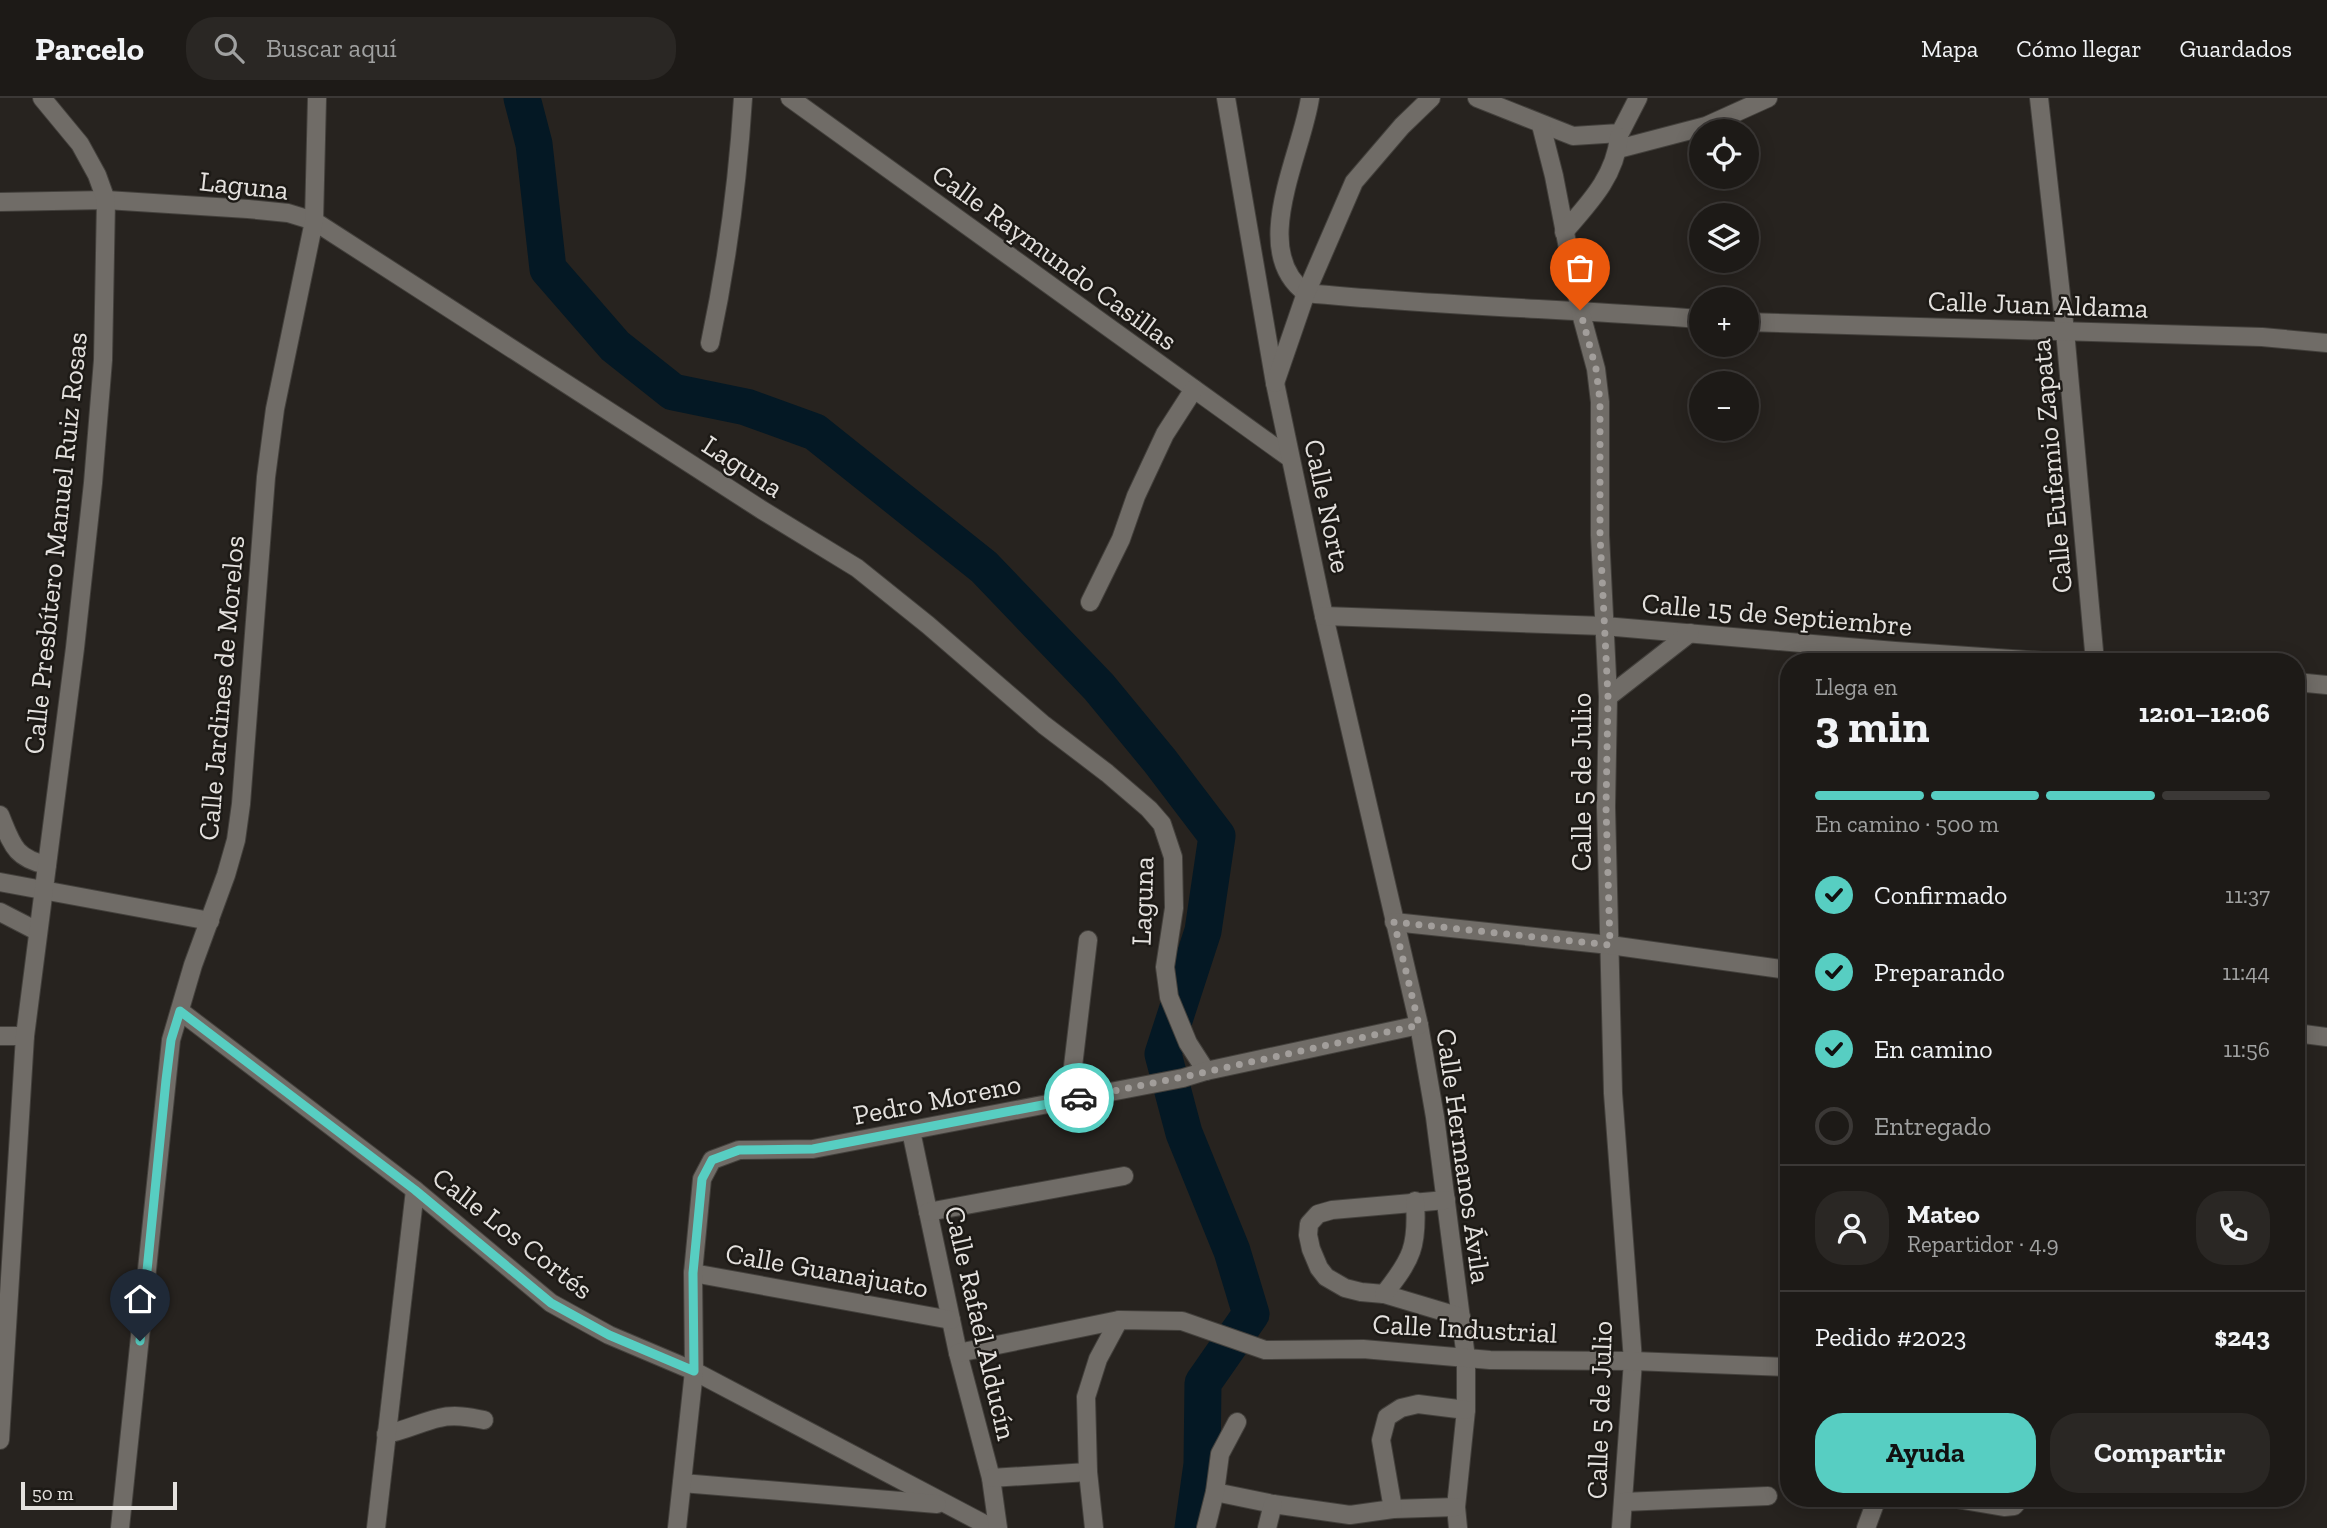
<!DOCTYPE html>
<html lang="es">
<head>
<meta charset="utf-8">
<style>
  :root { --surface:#1d1a17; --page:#2a2724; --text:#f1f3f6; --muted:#a0a1a1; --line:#3b3836; --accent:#57cec2 }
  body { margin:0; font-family:"Zilla Slab",serif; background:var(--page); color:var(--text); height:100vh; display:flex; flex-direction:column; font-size:26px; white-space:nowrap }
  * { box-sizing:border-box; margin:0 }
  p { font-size:23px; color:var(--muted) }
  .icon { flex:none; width:38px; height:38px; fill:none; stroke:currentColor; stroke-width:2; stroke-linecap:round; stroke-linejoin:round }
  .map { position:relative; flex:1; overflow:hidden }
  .drawer { position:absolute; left:1780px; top:555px; width:525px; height:854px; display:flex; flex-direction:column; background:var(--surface); border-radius:28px; box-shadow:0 4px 18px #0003,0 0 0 2px var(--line) }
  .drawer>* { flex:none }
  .fabs { position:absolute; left:1689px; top:21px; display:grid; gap:14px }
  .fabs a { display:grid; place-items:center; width:70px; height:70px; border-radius:50%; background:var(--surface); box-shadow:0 4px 18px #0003,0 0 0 2px var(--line); font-size:35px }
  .scale { position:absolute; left:21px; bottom:18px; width:156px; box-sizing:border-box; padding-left:7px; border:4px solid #e4e1de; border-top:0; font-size:19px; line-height:24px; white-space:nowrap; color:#e4e1de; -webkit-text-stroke:5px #1d1a16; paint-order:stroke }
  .pin { position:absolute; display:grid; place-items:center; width:60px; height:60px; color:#fff; margin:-72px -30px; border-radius:50% 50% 50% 0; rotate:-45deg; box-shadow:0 0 7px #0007 }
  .pin .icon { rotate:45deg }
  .courier { position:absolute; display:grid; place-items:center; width:70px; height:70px; margin:-35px; border:5px solid #57cec2; border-radius:50%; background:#fff; color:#222; box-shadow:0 2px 9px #0007 }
  .summary em { font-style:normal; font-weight:700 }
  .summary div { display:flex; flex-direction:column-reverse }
  .summary { display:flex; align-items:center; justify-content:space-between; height:119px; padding:0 35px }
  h1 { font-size:46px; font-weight:700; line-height:52px }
  .bar { display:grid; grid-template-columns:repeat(4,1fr); gap:10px 7px; align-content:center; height:84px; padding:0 35px }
  .bar i { height:9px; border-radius:5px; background:var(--line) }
  .bar .selected { background:var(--accent) }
  .bar p { grid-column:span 4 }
  .line { display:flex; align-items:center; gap:18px; padding:0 35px; border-top:2px solid var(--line) }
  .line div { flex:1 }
  .round { display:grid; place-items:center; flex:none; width:74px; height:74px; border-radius:28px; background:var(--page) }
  ol { padding:0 35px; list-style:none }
  li { display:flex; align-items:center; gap:21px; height:77px }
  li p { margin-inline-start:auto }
  li .icon { padding:7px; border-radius:50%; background:var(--accent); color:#111; stroke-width:4 }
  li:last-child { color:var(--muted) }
  li i { width:38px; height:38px; border:4px solid var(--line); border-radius:50% }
  .action { display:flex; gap:14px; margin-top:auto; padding:14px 35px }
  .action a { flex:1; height:80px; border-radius:28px; background:var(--accent); color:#111; font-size:28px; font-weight:700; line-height:80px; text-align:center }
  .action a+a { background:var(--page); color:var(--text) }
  header { display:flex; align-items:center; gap:42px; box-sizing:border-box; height:98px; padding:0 35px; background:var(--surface); border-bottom:2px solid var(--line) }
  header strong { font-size:33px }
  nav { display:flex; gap:38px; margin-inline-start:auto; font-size:24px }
  .search { width:490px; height:63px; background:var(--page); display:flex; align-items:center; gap:18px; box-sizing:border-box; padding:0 24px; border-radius:28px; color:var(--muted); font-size:26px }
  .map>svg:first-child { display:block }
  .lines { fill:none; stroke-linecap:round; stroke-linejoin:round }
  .river { stroke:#041824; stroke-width:37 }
  .minor-casing { stroke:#43403c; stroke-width:20 }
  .minor { stroke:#706c67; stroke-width:18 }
  .done { stroke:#a29e9b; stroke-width:7; stroke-dasharray:0 12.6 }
  .route { stroke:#57cec2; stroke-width:9 }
  .labels { text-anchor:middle; stroke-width:5; stroke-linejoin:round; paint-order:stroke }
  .street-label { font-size:28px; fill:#e4e1de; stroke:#1d1a16 }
</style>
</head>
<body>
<header>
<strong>Parcelo</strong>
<div class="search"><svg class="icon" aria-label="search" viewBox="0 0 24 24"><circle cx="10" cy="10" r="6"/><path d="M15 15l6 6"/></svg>Buscar aquí</div>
<nav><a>Mapa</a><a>Cómo llegar</a><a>Guardados</a></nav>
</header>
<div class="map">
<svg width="2327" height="1430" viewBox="0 0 2327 1430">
  <rect width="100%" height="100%" fill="#27231f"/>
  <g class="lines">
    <path class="river" d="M 522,0 L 534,46 L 548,171 L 615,248 L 673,294 L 746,309 L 815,334 L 984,469 L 1099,589 L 1160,663 L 1217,738 L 1203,833 L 1163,956 L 1184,1035 L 1232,1153 L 1251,1216 L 1203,1285 L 1202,1366 L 1193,1430"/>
    <g class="minor-casing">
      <g id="minor">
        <path d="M 790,0 L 1290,360"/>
        <path d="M 1226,0 L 1275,285 L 1324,518 L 1419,927 L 1435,1019 L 1466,1260 L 1466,1312 L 1456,1409 L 1458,1430"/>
        <path d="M 1310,0 C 1302,56 1248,153 1306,195 C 1438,208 1569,211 1701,221"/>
        <path d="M 1477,0 L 1573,38 L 1620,35 L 1638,0"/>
        <path d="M 2039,0 L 2065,233 L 2095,564"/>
        <path d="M 1541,27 L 1554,78 L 1580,212 L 1596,271 L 1600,304 L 1600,437 L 1608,599 L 1606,709 L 1613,995 L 1633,1263 L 1621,1430"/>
        <path d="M 1618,51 L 1706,28 L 1768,0"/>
        <path d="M 0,104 L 106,102 L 248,111 L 288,115 L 314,123 L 762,412 L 857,470 L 928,527 L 1044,627 L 1107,675 L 1149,711 L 1162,726 L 1173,759 L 1174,810 L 1165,869 L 1169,899 L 1188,945 L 1206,973"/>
        <path d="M 1564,134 C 1589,105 1615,79 1619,39"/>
        <path d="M 1746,224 L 2262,239 L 2327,245"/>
        <path d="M 710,245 C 727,165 738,82 743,0"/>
        <path d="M 1275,285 L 1306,195 L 1354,84 L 1402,28 L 1431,0"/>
        <path d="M 1090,504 L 1121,441 L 1136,398 L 1165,336 L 1194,291"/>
        <path d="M 1324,518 L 1604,528 L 1895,553 L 2057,564"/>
        <path d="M 2296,584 L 2327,587"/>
        <path d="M 1608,599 L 1690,535"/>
        <path d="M 0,717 C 12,746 14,760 47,767"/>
        <path d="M 0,784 L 210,823"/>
        <path d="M 0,814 L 37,833"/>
        <path d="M 1394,824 L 1610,847 L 1788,872"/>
        <path d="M 180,913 L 415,1092 L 551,1205 L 609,1237 L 694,1273 L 992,1430"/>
        <path d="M 2296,935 L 2327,939"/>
        <path d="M 0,938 L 25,938"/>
        <path d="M 1069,1002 L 1088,842"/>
        <path d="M 911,1033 L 958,1255 L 991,1380 L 998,1430"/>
        <path d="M 1446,1102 L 1332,1112 L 1318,1116 L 1309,1126 L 1308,1137 L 1311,1151 L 1319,1170 L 1326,1179 L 1345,1190 L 1361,1194 L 1384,1196 L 1461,1219"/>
        <path d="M 928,1114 L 1124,1078"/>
        <path d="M 693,1175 L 951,1222"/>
        <path d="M 1384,1196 C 1412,1161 1418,1148 1415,1103"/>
        <path d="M 958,1255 L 1119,1222 L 1182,1223 L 1265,1252 L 1363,1251 L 1490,1262 L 1633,1263 L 1788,1269"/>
        <path d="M 386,1336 C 404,1333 421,1324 439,1320 C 454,1316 470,1319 484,1322"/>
        <path d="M 0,1342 L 25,938 L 75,550 L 93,385 L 103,262 L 106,102 L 97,77 L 80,46 L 42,0"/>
        <path d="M 991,1380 L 1088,1374"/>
        <path d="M 682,1385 L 937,1406"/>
        <path d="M 1215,1394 L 1273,1406 L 1350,1417 L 1393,1411 L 1456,1409"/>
        <path d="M 1951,1400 L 2004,1409 L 2014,1408 L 2021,1400"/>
        <path d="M 1623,1404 L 1768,1398"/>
        <path d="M 1393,1411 L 1381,1342 L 1387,1319 L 1401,1310 L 1418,1306 L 1466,1312"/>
        <path d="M 120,1430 L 171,942 L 193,867 L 226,777 L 236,742 L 241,706 L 266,379 L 275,311 L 314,123 L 317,0"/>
        <path d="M 376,1430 L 415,1092"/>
        <path d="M 677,1430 L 694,1273 L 693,1175 L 702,1081 L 712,1062 L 739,1052 L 813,1051 L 1183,980 L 1206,973 L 1419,927"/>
        <path d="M 1094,1430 L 1088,1374 L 1086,1299 L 1098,1261 L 1119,1222"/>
        <path d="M 1206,1430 L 1215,1394 L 1220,1356 L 1237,1324"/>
        <path d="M 1267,1430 L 1273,1406"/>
        <path d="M 1866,1430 L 1877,1400"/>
      </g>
    </g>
    <use href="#minor" class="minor"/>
  </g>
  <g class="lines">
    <path class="done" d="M 1079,1000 L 1183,979 L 1419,927 L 1394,824 L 1610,847 L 1606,709 L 1608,599 L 1600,437 L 1600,303 L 1596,271 L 1580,212"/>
    <path class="route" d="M 140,1243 L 166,982 L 171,942 L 180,913 L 415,1092 L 551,1205 L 609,1237 L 694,1273 L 693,1175 L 702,1081 L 712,1062 L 739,1052 L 813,1051 L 1079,1000"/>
  </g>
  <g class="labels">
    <g class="street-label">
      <text transform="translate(244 87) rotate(6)" y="10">Laguna</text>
      <text transform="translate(1055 159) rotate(36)" y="10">Calle Raymundo Casillas</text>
      <text transform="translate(2038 206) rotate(2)" y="10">Calle Juan Aldama</text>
      <text transform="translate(743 368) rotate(33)" y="10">Laguna</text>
      <text transform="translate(2051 368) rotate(-95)" y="10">Calle Eufemio Zapata</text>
      <text transform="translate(1328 408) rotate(78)" y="10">Calle Norte</text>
      <text transform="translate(55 445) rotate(-84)" y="10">Calle Presbítero Manuel Ruiz Rosas</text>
      <text transform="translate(1777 516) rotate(5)" y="10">Calle 15 de Septiembre</text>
      <text transform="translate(221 590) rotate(-85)" y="10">Calle Jardines de Morelos</text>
      <text transform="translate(1581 684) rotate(-90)" y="10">Calle 5 de Julio</text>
      <text transform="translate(1142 803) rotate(-88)" y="10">Laguna</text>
      <text transform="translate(937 1001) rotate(-11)" y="10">Pedro Moreno</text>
      <text transform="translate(1464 1058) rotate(82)" y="10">Calle Hermanos Ávila</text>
      <text transform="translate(513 1135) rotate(38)" y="10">Calle Los Cortés</text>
      <text transform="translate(827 1172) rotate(10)" y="10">Calle Guanajuato</text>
      <text transform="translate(981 1225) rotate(77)" y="10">Calle Rafaél Alducín</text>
      <text transform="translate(1465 1230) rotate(3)" y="10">Calle Industrial</text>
      <text transform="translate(1599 1312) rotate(-88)" y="10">Calle 5 de Julio</text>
    </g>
  </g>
</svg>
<div class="fabs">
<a><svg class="icon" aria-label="locate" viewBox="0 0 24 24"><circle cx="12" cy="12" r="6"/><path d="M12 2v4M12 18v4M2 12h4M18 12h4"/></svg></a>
<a><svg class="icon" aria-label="layers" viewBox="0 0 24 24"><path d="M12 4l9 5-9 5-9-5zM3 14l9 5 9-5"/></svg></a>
<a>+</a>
<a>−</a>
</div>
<div class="scale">50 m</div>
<div class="pin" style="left:1580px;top:212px;background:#ea580c"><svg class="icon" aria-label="bag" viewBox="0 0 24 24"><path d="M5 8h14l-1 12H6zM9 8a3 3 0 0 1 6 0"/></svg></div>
<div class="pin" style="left:140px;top:1243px;background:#1f2937"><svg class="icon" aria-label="home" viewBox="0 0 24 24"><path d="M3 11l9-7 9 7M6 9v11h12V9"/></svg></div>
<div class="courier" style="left:1079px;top:1000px"><svg class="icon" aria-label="car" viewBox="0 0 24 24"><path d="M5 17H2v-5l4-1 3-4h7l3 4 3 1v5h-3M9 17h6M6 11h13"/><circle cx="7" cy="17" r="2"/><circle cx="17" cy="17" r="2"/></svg></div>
<section class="drawer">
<div class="summary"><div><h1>3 min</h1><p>Llega en</p></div><em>12:01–12:06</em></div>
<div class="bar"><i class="selected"></i><i class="selected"></i><i class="selected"></i><i></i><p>En camino · 500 m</p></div>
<ol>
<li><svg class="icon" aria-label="check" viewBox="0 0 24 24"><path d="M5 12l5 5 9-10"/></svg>Confirmado<p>11:37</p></li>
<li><svg class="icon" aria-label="check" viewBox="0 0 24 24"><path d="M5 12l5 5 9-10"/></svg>Preparando<p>11:44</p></li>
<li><svg class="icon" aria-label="check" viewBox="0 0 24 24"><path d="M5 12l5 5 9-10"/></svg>En camino<p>11:56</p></li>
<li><i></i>Entregado</li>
</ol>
<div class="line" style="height:126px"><a class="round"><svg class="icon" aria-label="person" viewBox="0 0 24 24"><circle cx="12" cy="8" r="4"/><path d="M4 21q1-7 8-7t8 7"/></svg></a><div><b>Mateo</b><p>Repartidor · 4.9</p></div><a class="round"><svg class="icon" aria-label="phone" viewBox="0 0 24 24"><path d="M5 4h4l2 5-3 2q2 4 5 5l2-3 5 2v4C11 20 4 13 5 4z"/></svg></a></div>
<div class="line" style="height:91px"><div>Pedido #2023</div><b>$243</b></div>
<div class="action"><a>Ayuda</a><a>Compartir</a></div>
</section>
</div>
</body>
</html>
